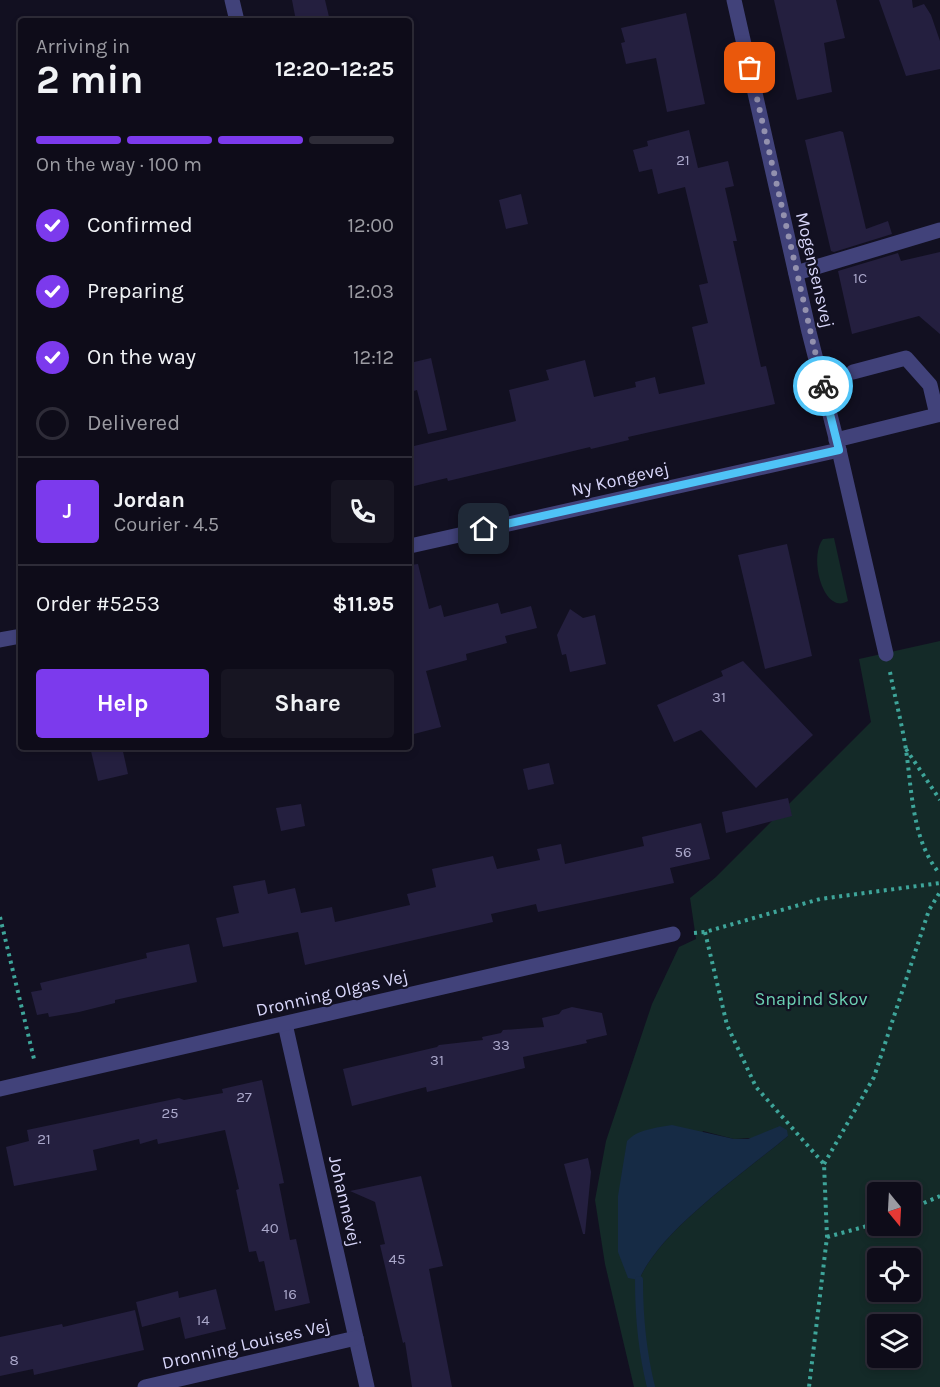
<!DOCTYPE html>
<html lang="en">
<head>
<meta charset="utf-8">
<style>
  :root { --surface:#0e0c19; --page:#171522; --text:#f1f3f6; --muted:#9b9ba2; --line:#2e2c38; --accent:#7c3aed }
  body { margin:0; font-family:Karla,sans-serif; background:var(--page); color:var(--text); height:100vh; display:flex; flex-direction:column; font-size:22px; white-space:nowrap }
  * { box-sizing:border-box; margin:0 }
  p { font-size:20px; color:var(--muted) }
  .icon { flex:none; width:33px; height:33px; fill:none; stroke:currentColor; stroke-width:2; stroke-linecap:round; stroke-linejoin:round }
  .map { position:relative; flex:1; overflow:hidden }
  .drawer { position:absolute; left:18px; top:18px; width:394px; height:732px; display:flex; flex-direction:column; background:var(--surface); border-radius:6px; box-shadow:0 3px 9px #0003,0 0 0 2px var(--line) }
  .drawer>* { flex:none }
  .needle { width:39px; rotate:162deg }
  .controls { position:absolute; left:867px; top:1182px; display:grid; gap:12px }
  .controls a { display:grid; place-items:center; width:54px; height:54px; border-radius:6px; background:var(--surface); box-shadow:0 3px 9px #0003,0 0 0 2px var(--line); font-size:30px }
  .pin { position:absolute; display:grid; place-items:center; width:51px; height:51px; color:#fff; margin:-26px; border-radius:12px; box-shadow:0 3px 9px #0006 }
  .courier { position:absolute; display:grid; place-items:center; width:60px; height:60px; margin:-30px; border:4px solid #4fc3f7; border-radius:50%; background:#fff; color:#222; box-shadow:0 2px 8px #0007 }
  .head em { font-style:normal; font-weight:700 }
  .head div { display:flex; flex-direction:column-reverse }
  .head { display:flex; align-items:center; justify-content:space-between; height:102px; padding:0 18px }
  h1 { font-size:39px; font-weight:700; line-height:45px }
  .bar { display:grid; grid-template-columns:repeat(4,1fr); gap:9px 6px; align-content:center; height:72px; padding:0 18px }
  .bar i { height:8px; border-radius:4px; background:var(--line) }
  .bar .current { background:var(--accent) }
  .bar p { grid-column:span 4 }
  .line { display:flex; align-items:center; gap:15px; padding:0 18px; border-top:2px solid var(--line) }
  .line div { flex:1 }
  .round { display:grid; place-items:center; flex:none; width:63px; height:63px; border-radius:6px; background:var(--page) }
  ol { padding:0 18px; list-style:none }
  li { display:flex; align-items:center; gap:18px; height:66px }
  li p { margin-inline-start:auto }
  li .icon { padding:6px; border-radius:50%; background:var(--accent); color:#fff; stroke-width:4 }
  li:last-child { color:var(--muted) }
  li i { width:33px; height:33px; border:3px solid var(--line); border-radius:50% }
  .primary-button { display:flex; gap:12px; margin-top:auto; padding:12px 18px }
  .primary-button a { flex:1; height:69px; border-radius:6px; background:var(--accent); color:#fff; font-size:24px; font-weight:700; line-height:69px; text-align:center }
  .primary-button a+a { background:var(--page); color:var(--text) }
  .map>svg:first-child { display:block }
  .green { fill:#142a28; fill-rule:evenodd }
  .water { fill:#162b45 }
  .lines { fill:none; stroke-linecap:round; stroke-linejoin:round }
  .stream { stroke:#162b45; stroke-width:8 }
  .building { fill:#241f3f }
  .path { stroke:#3ea59a; stroke-width:4; stroke-dasharray:3 4.5; stroke-linecap:butt }
  .minor { stroke:#41427a; stroke-width:15 }
  .done { stroke:#9391ae; stroke-width:6; stroke-dasharray:0 10.8 }
  .route { stroke:#4fc3f7; stroke-width:8 }
  .labels { text-anchor:middle; stroke-width:4.5; stroke-linejoin:round; paint-order:stroke }
  .number-label { font-size:15px; fill:#aba8cb }
  .street-label { font-size:18px; fill:#d8d6fa; stroke:#121021 }
  .park-label { font-size:18px; fill:#6bd0b2; stroke:#121021 }
</style>
</head>
<body>
<div class="map">
<svg width="940" height="1387" viewBox="0 0 940 1387">
  <rect width="100%" height="100%" fill="#121021"/>
  <g class="green">
    <path d="M 834,538 L 848,601 C 824,616 808,558 823,539 Z"/>
    <path d="M 940,641 L 940,1387 L 634,1387 L 605,1264 L 595,1200 L 606,1141 L 652,1004 L 679,947 L 696,939 L 690,898 L 716,877 L 871,722 L 859,659 ZM 703,1131 L 734,1139 L 788,1136 C 745,1172 660,1230 639,1280 ZM 878,1192 L 910,1192 L 910,1226 L 878,1226 ZM 878,1258 L 910,1258 L 910,1292 L 878,1292 ZM 878,1324 L 910,1324 L 910,1358 L 878,1358 Z"/>
  </g>
  <path class="water" d="M 672,1125 L 734,1139 L 748,1139 L 780,1126 L 787,1130 L 788,1136 C 745,1172 660,1230 639,1280 L 628,1278 L 618,1252 L 618,1196 L 627,1141 C 638,1129 656,1128 672,1125 Z"/>
  <g class="lines">
    <path class="stream" d="M 639,1280 C 639,1317 642,1351 651,1387"/>
  </g>
  <g class="building">
    <path d="M 292,0 L 325,0 L 330,21 L 296,21 Z"/>
    <path d="M 774,0 L 836,0 L 845,38 L 824,43 L 832,92 L 797,100 Z"/>
    <path d="M 879,0 L 912,0 L 913,8 L 924,4 L 931,15 L 940,41 L 940,69 L 906,76 Z"/>
    <path d="M 686,13 L 705,104 L 667,112 L 656,58 L 626,64 L 621,43 L 625,42 L 621,28 Z"/>
    <path d="M 689,130 L 698,168 L 728,161 L 734,186 L 725,188 L 737,241 L 733,241 L 761,367 L 766,366 L 775,404 L 628,437 L 629,440 L 591,449 L 590,447 L 448,481 L 447,478 L 410,487 L 410,447 L 516,421 L 509,390 L 549,380 L 546,370 L 585,360 L 594,397 L 636,387 L 635,382 L 655,377 L 659,394 L 705,384 L 692,327 L 708,323 L 699,285 L 708,283 L 685,187 L 658,194 L 652,169 L 639,172 L 633,150 L 648,146 L 647,141 Z"/>
    <path d="M 840,131 L 843,132 L 866,229 L 888,221 L 892,234 L 834,252 L 831,251 L 805,140 Z"/>
    <path d="M 521,194 L 528,224 L 506,229 L 499,200 Z"/>
    <path d="M 940,252 L 940,334 L 919,316 L 852,334 L 838,271 L 898,253 L 901,261 Z"/>
    <path d="M 431,358 L 447,430 L 428,434 L 417,390 L 410,392 L 410,363 Z"/>
    <path d="M 787,544 L 812,656 L 765,669 L 738,555 Z"/>
    <path d="M 418,564 L 429,609 L 441,605 L 444,617 L 498,603 L 501,614 L 531,606 L 537,628 L 505,636 L 507,643 L 466,654 L 467,660 L 426,671 L 441,727 L 410,735 L 410,565 Z"/>
    <path d="M 570,609 L 583,618 L 595,615 L 606,664 L 570,672 L 566,654 L 562,655 L 557,635 Z"/>
    <path d="M 743,661 L 813,735 L 756,788 L 701,730 L 674,742 L 657,705 L 723,676 L 721,671 Z"/>
    <path d="M 90,747 L 122,747 L 128,774 L 98,781 Z"/>
    <path d="M 549,763 L 554,784 L 528,790 L 523,769 Z"/>
    <path d="M 788,798 L 792,816 L 726,833 L 722,812 Z"/>
    <path d="M 301,804 L 305,826 L 281,831 L 276,808 Z"/>
    <path d="M 701,823 L 710,859 L 670,868 L 674,883 L 538,912 L 536,904 L 491,914 L 493,922 L 305,965 L 298,932 L 223,947 L 216,918 L 239,913 L 233,886 L 265,880 L 268,894 L 295,888 L 301,913 L 332,907 L 335,922 L 410,905 L 407,894 L 436,887 L 432,869 L 493,856 L 497,869 L 540,860 L 537,849 L 561,844 L 565,864 L 644,846 L 642,837 Z"/>
    <path d="M 189,944 L 197,982 L 115,1000 L 115,1003 L 79,1012 L 49,1017 L 48,1013 L 37,1015 L 31,992 L 42,990 L 40,983 L 147,958 L 146,953 Z"/>
    <path d="M 572,1007 L 602,1013 L 607,1035 L 586,1040 L 587,1043 L 523,1057 L 525,1068 L 427,1092 L 426,1087 L 352,1106 L 343,1069 L 437,1047 L 439,1045 L 483,1040 L 482,1037 L 501,1033 L 503,1030 L 544,1027 L 542,1018 L 559,1014 L 562,1010 Z"/>
    <path d="M 262,1080 L 284,1183 L 279,1184 L 290,1240 L 296,1239 L 310,1303 L 275,1311 L 264,1261 L 259,1262 L 256,1251 L 249,1252 L 236,1190 L 239,1189 L 225,1130 L 158,1144 L 157,1139 L 140,1144 L 139,1139 L 93,1150 L 97,1170 L 14,1186 L 6,1147 L 29,1141 L 27,1130 L 179,1098 L 184,1100 L 223,1093 L 222,1089 Z"/>
    <path d="M 588,1158 L 591,1172 L 585,1234 L 583,1234 L 564,1164 Z"/>
    <path d="M 421,1176 L 443,1266 L 429,1269 L 452,1387 L 412,1387 L 405,1342 L 403,1343 L 380,1245 L 385,1244 L 375,1202 L 350,1191 Z"/>
    <path d="M 216,1289 L 226,1329 L 185,1339 L 180,1317 L 142,1327 L 136,1302 L 178,1291 L 179,1298 Z"/>
    <path d="M 135,1310 L 144,1350 L 34,1375 L 33,1369 L 0,1376 L 0,1337 L 62,1324 L 63,1327 Z"/>
  </g>
  <g class="lines">
    <g class="path">
      <path d="M 890,672 C 895,698 902,724 906,750 C 912,791 912,841 940,874"/>
      <path d="M 906,749 L 940,800"/>
      <path d="M 0,917 L 34,1059"/>
      <path d="M 705,932 L 727,1025 L 756,1087 L 824,1164 L 827,1237 L 809,1387"/>
      <path d="M 694,933 L 705,932 L 820,899 L 940,883"/>
      <path d="M 824,1164 L 874,1077 L 929,910 L 940,892"/>
      <path d="M 910,1209 L 940,1196"/>
      <path d="M 827,1237 L 878,1223"/>
    </g>
    <g class="minor">
      <path d="M 232,0 L 237,21"/>
      <path d="M 734,0 L 809,332 L 839,450 L 886,654"/>
      <path d="M 796,273 L 940,230"/>
      <path d="M 836,440 L 937,415 L 930,385 L 906,358 L 853,372"/>
      <path d="M 410,546 L 839,450"/>
      <path d="M 0,640 L 21,636"/>
      <path d="M 285,1024 L 367,1387"/>
      <path d="M 0,1089 L 673,934"/>
      <path d="M 145,1387 L 356,1338"/>
    </g>
  </g>
  <g class="lines">
    <path class="done" d="M 750,68 L 823,386"/>
    <path class="route" d="M 484,529 L 839,450 L 823,386"/>
  </g>
  <g class="labels">
    <g class="number-label">
      <text x="683" y="165">21</text>
      <text x="860" y="283">1C</text>
      <text x="719" y="702">31</text>
      <text x="683" y="857">56</text>
      <text x="501" y="1050">33</text>
      <text x="437" y="1065">31</text>
      <text x="244" y="1102">27</text>
      <text x="170" y="1118">25</text>
      <text x="44" y="1144">21</text>
      <text x="270" y="1233">40</text>
      <text x="397" y="1264">45</text>
      <text x="290" y="1299">16</text>
      <text x="203" y="1325">14</text>
      <text x="14" y="1365">8</text>
    </g>
    <g class="street-label">
      <text transform="translate(815 270) rotate(77)" y="6">Mogensensvej</text>
      <text transform="translate(620 479) rotate(-13)" y="6">Ny Kongevej</text>
      <text transform="translate(332 993) rotate(-13)" y="6">Dronning Olgas Vej</text>
      <text transform="translate(345 1201) rotate(77)" y="6">Johannevej</text>
      <text transform="translate(246 1344) rotate(-13)" y="6">Dronning Louises Vej</text>
    </g>
    <g class="park-label">
      <text x="811" y="1005">Snapind Skov</text>
    </g>
  </g>
</svg>
<div class="controls">
<a><svg class="needle" viewBox="-14 -14 28 28"><path d="M0-13l5 13h-10z" fill="#e53935"/><path d="M0 13l5-13h-10z" fill="#9b9ba2"/></svg></a>
<a><svg class="icon" aria-label="locate" viewBox="0 0 24 24"><circle cx="12" cy="12" r="6"/><path d="M12 2v4M12 18v4M2 12h4M18 12h4"/></svg></a>
<a><svg class="icon" aria-label="layers" viewBox="0 0 24 24"><path d="M12 4l9 5-9 5-9-5zM3 14l9 5 9-5"/></svg></a>
</div>
<div class="pin" style="left:750px;top:68px;background:#ea580c"><svg class="icon" aria-label="bag" viewBox="0 0 24 24"><path d="M5 8h14l-1 12H6zM9 8a3 3 0 0 1 6 0"/></svg></div>
<div class="pin" style="left:484px;top:529px;background:#1f2937"><svg class="icon" aria-label="home" viewBox="0 0 24 24"><path d="M3 11l9-7 9 7M6 9v11h12V9"/></svg></div>
<div class="courier" style="left:823px;top:386px"><svg class="icon" aria-label="bike" viewBox="0 0 24 24"><circle cx="6" cy="16" r="4"/><circle cx="18" cy="16" r="4"/><path d="M6 16l4-8h5l3 8M10 8l3 8H6M13 5h3"/></svg></div>
<section class="drawer">
<div class="head"><div><h1>2 min</h1><p>Arriving in</p></div><em>12:20–12:25</em></div>
<div class="bar"><i class="current"></i><i class="current"></i><i class="current"></i><i></i><p>On the way · 100 m</p></div>
<ol>
<li><svg class="icon" aria-label="check" viewBox="0 0 24 24"><path d="M5 12l5 5 9-10"/></svg>Confirmed<p>12:00</p></li>
<li><svg class="icon" aria-label="check" viewBox="0 0 24 24"><path d="M5 12l5 5 9-10"/></svg>Preparing<p>12:03</p></li>
<li><svg class="icon" aria-label="check" viewBox="0 0 24 24"><path d="M5 12l5 5 9-10"/></svg>On the way<p>12:12</p></li>
<li><i></i>Delivered</li>
</ol>
<div class="line" style="height:108px"><b class="round" style="background:var(--accent);color:#fff">J</b><div><b>Jordan</b><p>Courier · 4.5</p></div><a class="round"><svg class="icon" aria-label="phone" viewBox="0 0 24 24"><path d="M5 4h4l2 5-3 2q2 4 5 5l2-3 5 2v4C11 20 4 13 5 4z"/></svg></a></div>
<div class="line" style="height:78px"><div>Order #5253</div><b>$11.95</b></div>
<div class="primary-button"><a>Help</a><a>Share</a></div>
</section>
</div>
</body>
</html>
